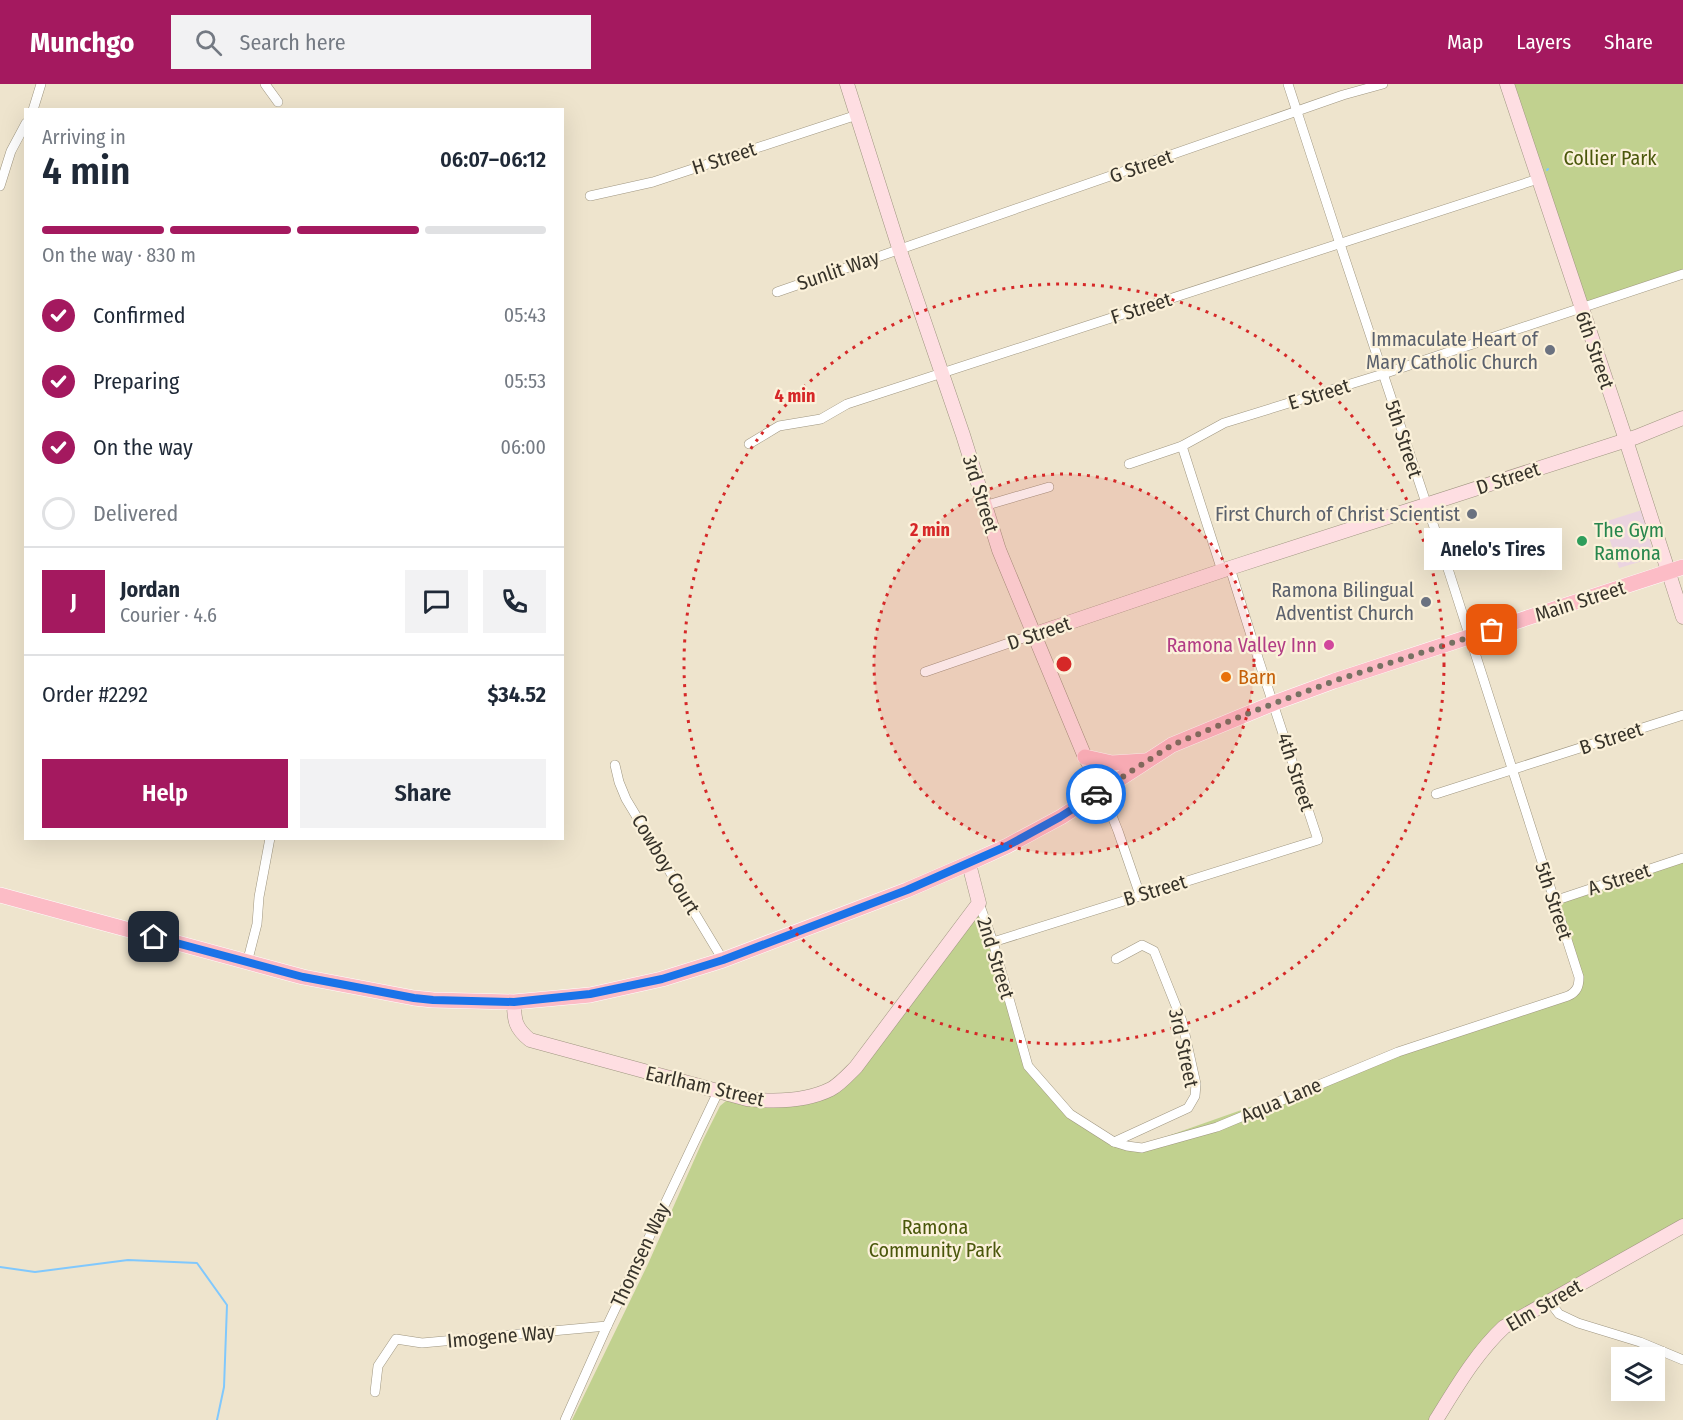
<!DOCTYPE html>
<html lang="en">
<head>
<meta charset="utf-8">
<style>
  :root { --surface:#fff; --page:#f2f2f3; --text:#1f2937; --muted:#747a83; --line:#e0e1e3; --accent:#a4195f }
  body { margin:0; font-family:"Fira Sans Condensed",sans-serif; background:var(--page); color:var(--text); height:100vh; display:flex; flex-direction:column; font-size:22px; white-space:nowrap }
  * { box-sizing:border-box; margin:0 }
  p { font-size:20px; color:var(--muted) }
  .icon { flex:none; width:33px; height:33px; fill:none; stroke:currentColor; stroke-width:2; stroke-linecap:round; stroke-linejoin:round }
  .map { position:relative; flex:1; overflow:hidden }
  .side { position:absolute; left:24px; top:24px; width:540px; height:732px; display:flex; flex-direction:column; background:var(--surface); border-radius:0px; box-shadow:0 6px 24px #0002 }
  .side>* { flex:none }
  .buttons { position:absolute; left:1611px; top:1263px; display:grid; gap:12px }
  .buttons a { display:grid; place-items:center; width:54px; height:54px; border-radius:0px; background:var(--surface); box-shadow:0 6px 24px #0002; font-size:30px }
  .pin { position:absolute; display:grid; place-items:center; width:51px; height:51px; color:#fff; margin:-26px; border-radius:12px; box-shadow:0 3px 9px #0006 }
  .courier { position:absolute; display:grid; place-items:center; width:60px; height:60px; margin:-30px; border:4px solid #1a73e8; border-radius:50%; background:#fff; color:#222; box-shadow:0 2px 8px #0007 }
  .bubble { position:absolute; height:42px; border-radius:0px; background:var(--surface); box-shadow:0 6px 24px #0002; font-size:20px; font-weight:600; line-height:42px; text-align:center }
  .summary em { font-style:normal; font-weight:600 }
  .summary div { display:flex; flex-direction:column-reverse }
  .summary { display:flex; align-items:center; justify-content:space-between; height:102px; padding:0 18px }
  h1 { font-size:39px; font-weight:600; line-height:45px }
  .bar { display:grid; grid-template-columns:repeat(4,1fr); gap:9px 6px; align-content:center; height:72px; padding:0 18px }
  .bar i { height:8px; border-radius:4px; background:var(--line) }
  .bar .active { background:var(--accent) }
  .bar p { grid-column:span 4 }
  .line { display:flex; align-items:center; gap:15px; padding:0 18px; border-top:2px solid var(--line) }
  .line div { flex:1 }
  .round { display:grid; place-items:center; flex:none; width:63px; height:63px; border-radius:0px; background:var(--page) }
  ol { padding:0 18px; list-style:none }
  li { display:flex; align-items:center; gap:18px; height:66px }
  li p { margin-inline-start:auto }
  li .icon { padding:6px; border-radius:50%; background:var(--accent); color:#fff; stroke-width:4 }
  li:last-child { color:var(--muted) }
  li i { width:33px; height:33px; border:3px solid var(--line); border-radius:50% }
  .primary-button { display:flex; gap:12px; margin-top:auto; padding:12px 18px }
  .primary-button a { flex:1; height:69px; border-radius:0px; background:var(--accent); color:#fff; font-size:24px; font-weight:600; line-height:69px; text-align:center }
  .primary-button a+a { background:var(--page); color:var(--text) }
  header { display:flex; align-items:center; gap:36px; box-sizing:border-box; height:84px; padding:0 30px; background:var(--accent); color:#fff }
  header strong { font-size:28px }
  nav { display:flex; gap:33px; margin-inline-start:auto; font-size:21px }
  .search { width:420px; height:54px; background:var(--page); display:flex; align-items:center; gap:15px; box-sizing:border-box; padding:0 21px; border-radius:0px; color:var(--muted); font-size:22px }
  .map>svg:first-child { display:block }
  .commercial { fill:#ebd4e0 }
  .green { fill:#c1d18f }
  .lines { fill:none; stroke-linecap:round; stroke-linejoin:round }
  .stream { stroke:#80c8fd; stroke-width:2 }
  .street-casing { stroke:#9f9680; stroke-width:10 }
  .secondary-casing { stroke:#9f9680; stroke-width:15 }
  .primary-casing { stroke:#fff; stroke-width:16 }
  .street { stroke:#fff; stroke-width:9 }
  .secondary { stroke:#fedee2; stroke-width:14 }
  .primary { stroke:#fcbcc6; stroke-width:15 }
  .done { stroke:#777163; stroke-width:6; stroke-dasharray:0 10.8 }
  .route { stroke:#1a73e8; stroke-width:8 }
  .ring { fill:none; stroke:#d62828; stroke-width:3; stroke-dasharray:3 6 }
  .worship-dot { fill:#6b7280; stroke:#fbf1da; stroke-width:2 }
  .leisure-dot { fill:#2e9e5b; stroke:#fbf1da; stroke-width:2 }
  .hotel-dot { fill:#d1479c; stroke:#fbf1da; stroke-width:2 }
  .food-dot { fill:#e8710a; stroke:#fbf1da; stroke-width:2 }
  .labels { text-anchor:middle; stroke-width:4.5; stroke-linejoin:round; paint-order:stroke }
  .street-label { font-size:20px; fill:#37332a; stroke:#fbf1da }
  .park-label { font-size:20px; fill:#4a570b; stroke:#fbf1da }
  .worship-label { font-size:20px; fill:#5b616d; stroke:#fbf1da; text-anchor:end }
  .leisure-label { font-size:20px; fill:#27864d; stroke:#fbf1da; text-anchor:start }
  .hotel-label { font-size:20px; fill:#b23c85; stroke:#fbf1da; text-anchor:end }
  .food-label { font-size:20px; fill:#c56008; stroke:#fbf1da; text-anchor:start }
  .centre { fill:#d62828; stroke:#fbf1da; stroke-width:3 }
  .ring-label { font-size:18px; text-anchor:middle; font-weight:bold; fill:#d62828; stroke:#fbf1da; stroke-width:4.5; stroke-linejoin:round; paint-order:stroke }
</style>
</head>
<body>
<header>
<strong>Munchgo</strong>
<div class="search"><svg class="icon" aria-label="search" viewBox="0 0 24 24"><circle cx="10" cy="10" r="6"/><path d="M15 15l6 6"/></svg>Search here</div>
<nav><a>Map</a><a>Layers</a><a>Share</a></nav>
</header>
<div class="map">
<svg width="1683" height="1336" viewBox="0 0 1683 1336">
  <rect width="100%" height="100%" fill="#eee4cd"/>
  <path class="commercial" d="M 1642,426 L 1653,468 L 1652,473 L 1649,475 L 1619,484 L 1604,438 Z"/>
  <g class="green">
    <path d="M 1507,0 L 1683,0 L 1683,190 L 1581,224 Z"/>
    <path d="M 1683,775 L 1683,1141 L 1502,1245 L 1437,1336 L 572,1336 L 648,1180 L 703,1056 L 720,1022 L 732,1012 L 763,1018 L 835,1001 L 978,813 L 1023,969 L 1062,1023 L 1117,1059 L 1145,1060 L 1568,911 L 1579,901 L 1555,817 Z"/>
  </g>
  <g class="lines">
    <g class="stream">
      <path d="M 1547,86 L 1548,85"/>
      <path d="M 0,1183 L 35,1188 L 128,1176 L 197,1179 L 227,1221 L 224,1303 L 217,1336"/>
    </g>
    <g class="street-casing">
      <g id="street">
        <path d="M 265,0 L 278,18"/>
        <path d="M 33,26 L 41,0"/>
        <path d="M 0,102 L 11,67 L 26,39"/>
        <path d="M 590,112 L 653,98 L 857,31"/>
        <path d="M 777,208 L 1343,11 L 1383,0"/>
        <path d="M 749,360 L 779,342 L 821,335 L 847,320 L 1538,95"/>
        <path d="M 1182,362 L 1222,487"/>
        <path d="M 1129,380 L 1182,362 L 1224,339 L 1383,290 L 1683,190"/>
        <path d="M 984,422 L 1049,403"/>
        <path d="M 925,588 L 1035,550"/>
        <path d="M 615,681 L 619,698 L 626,715 L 723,876"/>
        <path d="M 1102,707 L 1118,747 L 1140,811"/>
        <path d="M 1436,710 L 1683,631"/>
        <path d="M 1554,817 L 1683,774"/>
        <path d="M 979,819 L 993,858 L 1028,982 L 1070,1030 L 1114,1058 L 1127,1062 L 1142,1064 L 1217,1043 L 1398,968 L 1568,912 C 1577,908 1579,902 1579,893 L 1449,488 L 1340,160 L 1288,0"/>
        <path d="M 993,858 L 1318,756 L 1259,577 L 1230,484"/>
        <path d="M 247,879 L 257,840 L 259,813 L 270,754"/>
        <path d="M 1114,1058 L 1188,1024 L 1195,1012 L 1196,1000 L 1182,937 L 1154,867 L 1142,861 L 1116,875"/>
        <path d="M 1549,1217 L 1559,1230 L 1578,1239 L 1640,1258 L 1683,1276"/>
        <path d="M 375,1308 L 378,1282 L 396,1255 L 422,1259 L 607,1242"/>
        <path d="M 565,1336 L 607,1242 L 718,1008"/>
      </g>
    </g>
    <g class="secondary-casing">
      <g id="secondary">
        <path d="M 847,0 L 899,164 L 963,351 L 999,466 L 1085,673 L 1098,696 L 1102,707"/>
        <path d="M 1507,0 L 1623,347 L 1683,533"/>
        <path d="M 1035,550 L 1230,484 L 1636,353 L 1683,334"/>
        <path d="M 514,918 C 514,936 515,944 530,956 L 747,1015 C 775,1018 805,1018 831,1005 C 840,1000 848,991 856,983 L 979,819 L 969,780"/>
        <path d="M 1436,1336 C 1456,1304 1476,1269 1504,1243 L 1683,1142"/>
      </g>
    </g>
    <g class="primary-casing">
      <g id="primary">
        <path d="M 1085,673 L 1112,679 L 1145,677"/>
        <path d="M 0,811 L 303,893 L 414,914 L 433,916 L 514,918 L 590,911 L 662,895 L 723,876 L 907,806 L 965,781 L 1007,762 L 1061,733 L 1172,661 L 1274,619 L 1334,597 L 1683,483"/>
      </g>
    </g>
    <use href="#street" class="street"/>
    <use href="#secondary" class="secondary"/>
    <use href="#primary" class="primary"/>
  </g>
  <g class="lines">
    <path class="done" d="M 1096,710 L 1172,661 L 1254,627 L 1334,597 L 1492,546"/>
    <path class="route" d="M 154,853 L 303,893 L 414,914 L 433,916 L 514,918 L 590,910 L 662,895 L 723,876 L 907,806 L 1007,762 L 1060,733 L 1096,710"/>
  </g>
  <circle cx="1064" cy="580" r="190" fill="#d62828" fill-opacity=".12"/>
  <g class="ring">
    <circle cx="1064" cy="580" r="190"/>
    <circle cx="1064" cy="580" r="380"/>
  </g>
  <g class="worship-dot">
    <circle cx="1550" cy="266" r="6"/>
    <circle cx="1472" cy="430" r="6"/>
    <circle cx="1426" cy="518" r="6"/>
  </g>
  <circle class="leisure-dot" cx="1582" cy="457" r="6"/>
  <circle class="hotel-dot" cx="1329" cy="561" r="6"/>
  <circle class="food-dot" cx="1226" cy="593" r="6"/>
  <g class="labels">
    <g class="street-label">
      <text transform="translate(724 74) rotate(-18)" y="7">H Street</text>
      <text transform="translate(1141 82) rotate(-19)" y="7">G Street</text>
      <text transform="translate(838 186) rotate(-19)" y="7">Sunlit Way</text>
      <text transform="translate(1141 224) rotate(-18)" y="7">F Street</text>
      <text transform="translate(1595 266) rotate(71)" y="7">6th Street</text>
      <text transform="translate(1319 310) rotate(-17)" y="7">E Street</text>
      <text transform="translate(1404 355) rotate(72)" y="7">5th Street</text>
      <text transform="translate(1508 394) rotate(-18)" y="7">D Street</text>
      <text transform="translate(981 410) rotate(73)" y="7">3rd Street</text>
      <text transform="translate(1580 517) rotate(-18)" y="7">Main Street</text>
      <text transform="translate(1039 549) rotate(-19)" y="7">D Street</text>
      <text transform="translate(1611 654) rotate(-18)" y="7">B Street</text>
      <text transform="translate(1296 688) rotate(72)" y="7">4th Street</text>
      <text transform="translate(666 780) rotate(59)" y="7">Cowboy Court</text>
      <text transform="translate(1619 795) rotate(-18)" y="7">A Street</text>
      <text transform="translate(1155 806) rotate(-17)" y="7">B Street</text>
      <text transform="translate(1554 817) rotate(72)" y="7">5th Street</text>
      <text transform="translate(996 874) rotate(73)" y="7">2nd Street</text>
      <text transform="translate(1184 964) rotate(78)" y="7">3rd Street</text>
      <text transform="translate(705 1002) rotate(13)" y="7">Earlham Street</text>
      <text transform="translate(1281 1016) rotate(-23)" y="7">Aqua Lane</text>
      <text transform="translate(640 1171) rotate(-65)" y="7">Thomsen Way</text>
      <text transform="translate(1544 1221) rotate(-30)" y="7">Elm Street</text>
      <text transform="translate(501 1252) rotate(-5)" y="7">Imogene Way</text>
    </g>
    <g class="park-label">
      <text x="1610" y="81">Collier Park</text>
      <text x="935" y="1150">Ramona<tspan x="935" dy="23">Community Park</tspan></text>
    </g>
    <g class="worship-label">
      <text x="1538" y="262">Immaculate Heart of<tspan x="1538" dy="23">Mary Catholic Church</tspan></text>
      <text x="1460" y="437">First Church of Christ Scientist</text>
      <text x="1414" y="513">Ramona Bilingual<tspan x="1414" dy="23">Adventist Church</tspan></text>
    </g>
    <g class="leisure-label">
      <text x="1594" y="453">The Gym<tspan x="1594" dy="23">Ramona</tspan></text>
    </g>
    <g class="hotel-label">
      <text x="1317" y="568">Ramona Valley Inn</text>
    </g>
    <g class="food-label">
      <text x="1238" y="600">Barn</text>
    </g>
  </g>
  <circle cx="1064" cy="580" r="9" class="centre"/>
  <g class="ring-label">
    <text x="795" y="318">4 min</text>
    <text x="930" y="452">2 min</text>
  </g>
</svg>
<div class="buttons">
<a><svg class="icon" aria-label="layers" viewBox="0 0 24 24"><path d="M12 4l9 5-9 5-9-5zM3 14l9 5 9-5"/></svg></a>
</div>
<div class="pin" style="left:1492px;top:546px;background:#ea580c"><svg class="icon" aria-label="bag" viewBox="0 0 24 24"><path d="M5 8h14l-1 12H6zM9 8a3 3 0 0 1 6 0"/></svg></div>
<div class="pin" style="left:154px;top:853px;background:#1f2937"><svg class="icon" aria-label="home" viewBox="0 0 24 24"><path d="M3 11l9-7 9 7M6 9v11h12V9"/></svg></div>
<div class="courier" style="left:1096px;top:710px"><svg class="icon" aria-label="car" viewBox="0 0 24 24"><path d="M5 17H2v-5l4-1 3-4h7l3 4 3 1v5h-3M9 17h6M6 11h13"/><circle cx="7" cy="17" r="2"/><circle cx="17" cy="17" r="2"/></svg></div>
<div class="bubble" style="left:1424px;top:444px;width:138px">Anelo's Tires</div>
<section class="side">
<div class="summary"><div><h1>4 min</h1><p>Arriving in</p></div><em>06:07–06:12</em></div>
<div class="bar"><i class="active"></i><i class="active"></i><i class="active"></i><i></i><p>On the way · 830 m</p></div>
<ol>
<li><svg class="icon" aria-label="check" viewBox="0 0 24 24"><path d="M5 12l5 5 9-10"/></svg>Confirmed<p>05:43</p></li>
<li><svg class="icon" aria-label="check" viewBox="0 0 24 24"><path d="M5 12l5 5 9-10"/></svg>Preparing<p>05:53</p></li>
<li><svg class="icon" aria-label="check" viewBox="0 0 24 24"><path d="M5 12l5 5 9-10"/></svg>On the way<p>06:00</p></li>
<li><i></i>Delivered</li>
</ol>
<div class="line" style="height:108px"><b class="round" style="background:var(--accent);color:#fff">J</b><div><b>Jordan</b><p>Courier · 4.6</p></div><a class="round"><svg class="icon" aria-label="chat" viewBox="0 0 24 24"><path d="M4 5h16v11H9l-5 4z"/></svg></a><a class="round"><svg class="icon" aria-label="phone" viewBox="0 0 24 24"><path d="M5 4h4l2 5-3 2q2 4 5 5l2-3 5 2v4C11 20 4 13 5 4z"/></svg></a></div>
<div class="line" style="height:78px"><div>Order #2292</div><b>$34.52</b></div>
<div class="primary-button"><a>Help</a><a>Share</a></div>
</section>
</div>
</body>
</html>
